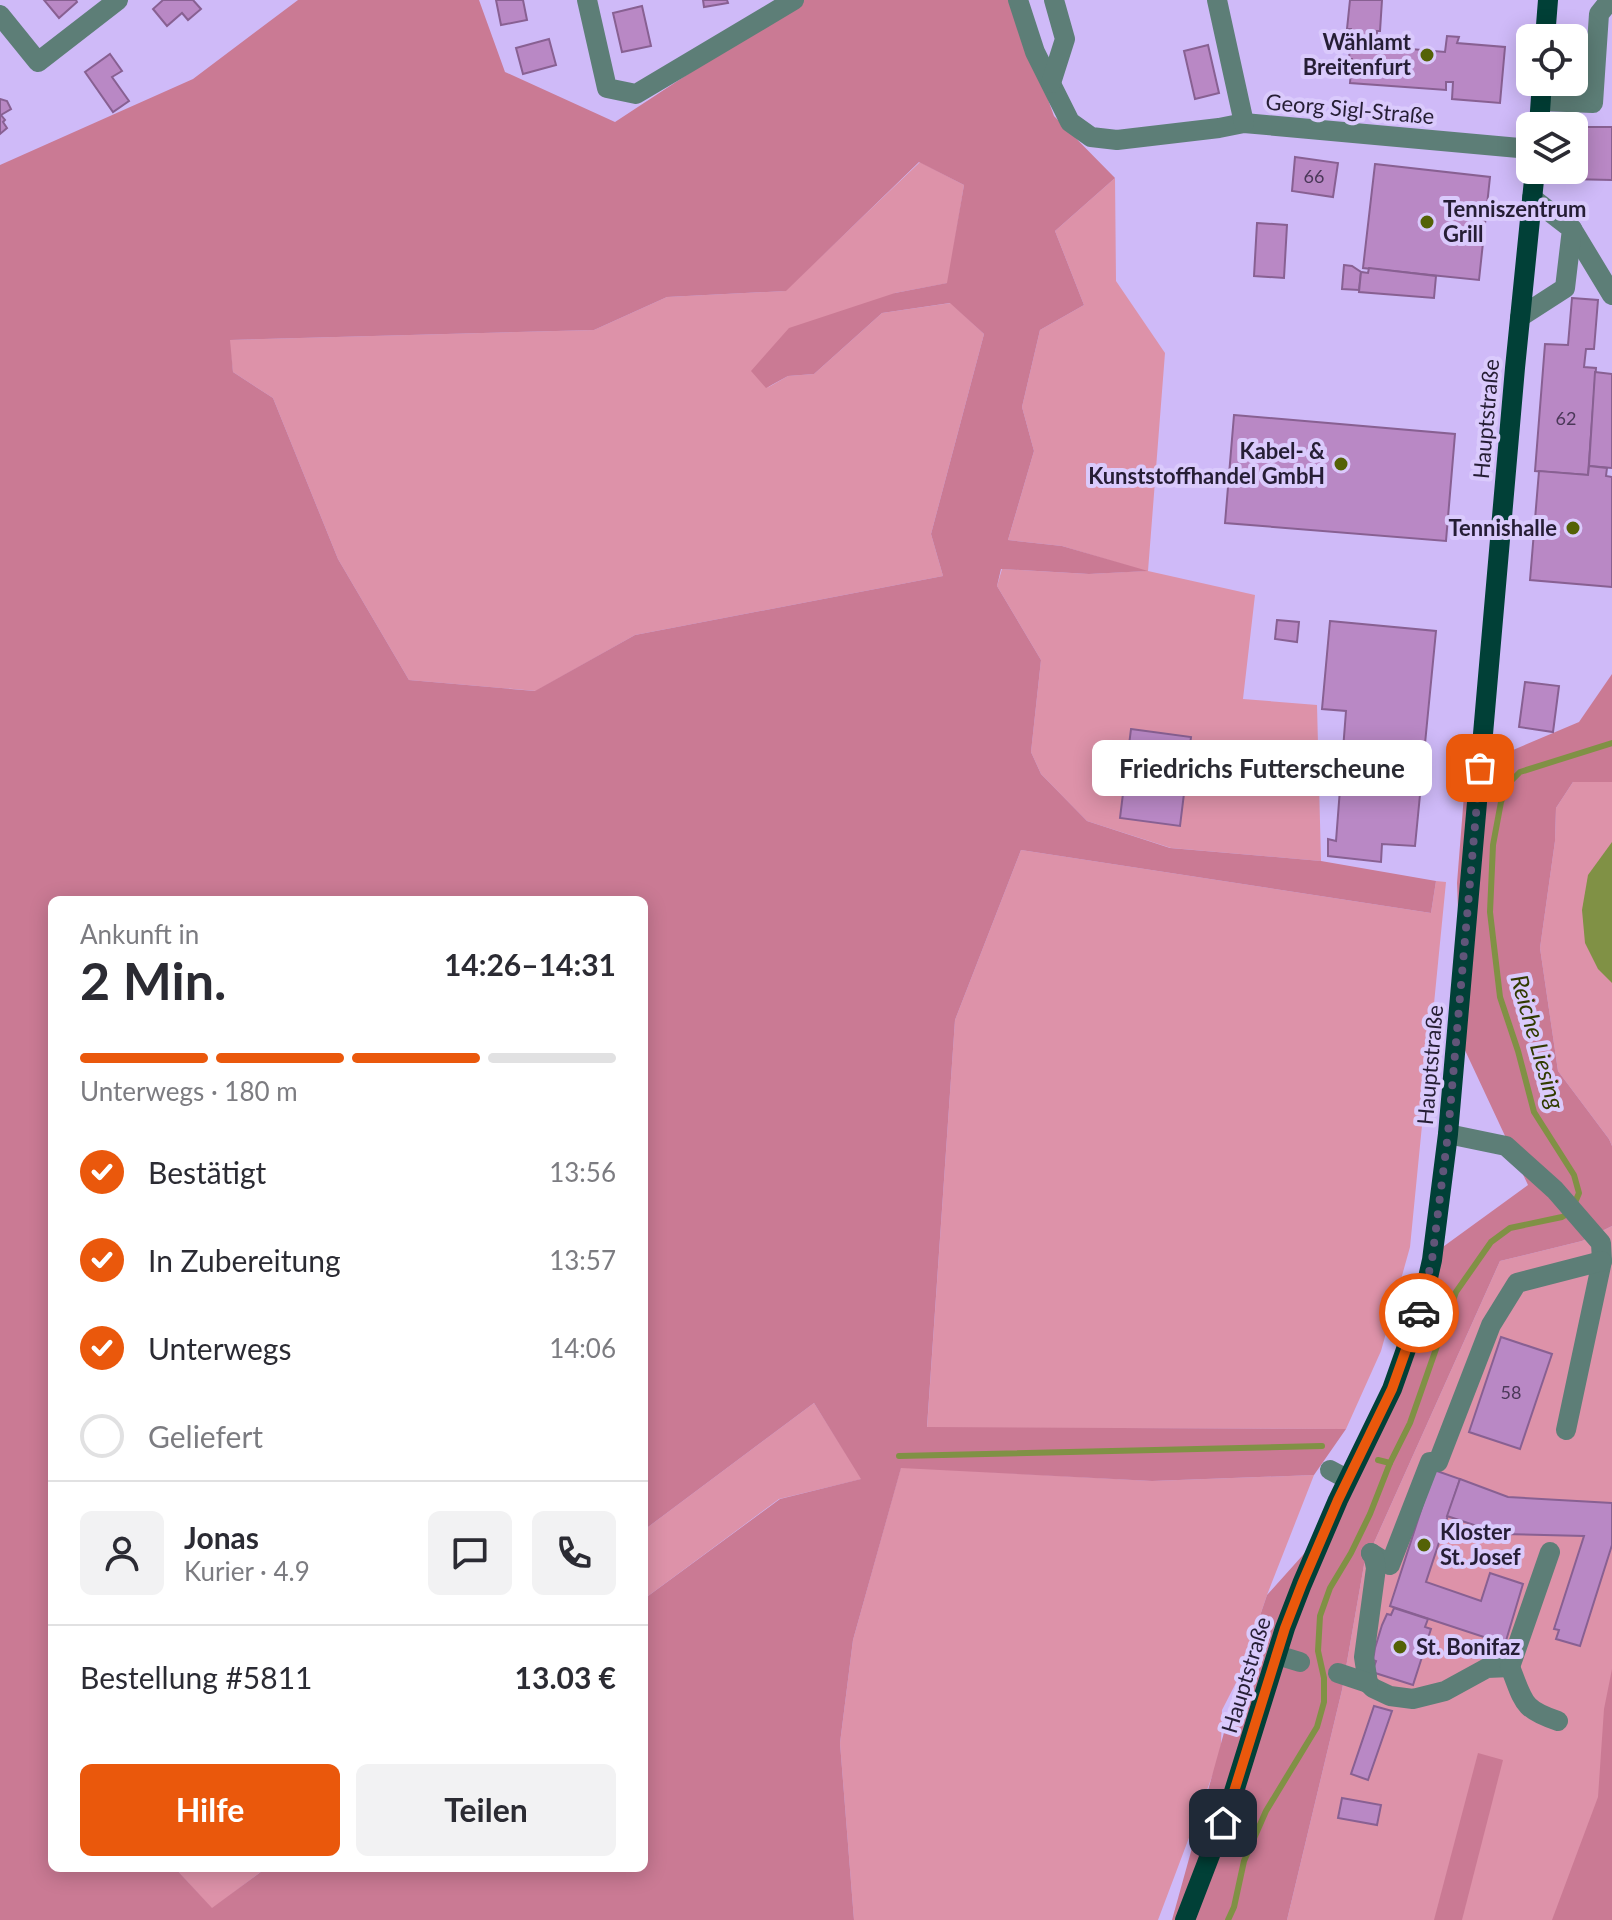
<!DOCTYPE html>
<html lang="de">
<head>
<meta charset="utf-8">
<style>
  :root { --surface:#fff; --page:#f2f2f3; --text:#2b2b33; --muted:#7c7c81; --line:#e1e1e2; --accent:#ea580c }
  body { margin:0; font-family:Lato,sans-serif; background:var(--page); color:var(--text); height:100vh; display:flex; flex-direction:column; font-size:30px; white-space:nowrap }
  * { box-sizing:border-box; margin:0 }
  p { font-size:26px; color:var(--muted) }
  .icon { flex:none; width:44px; height:44px; fill:none; stroke:currentColor; stroke-width:2; stroke-linecap:round; stroke-linejoin:round }
  .map { position:relative; flex:1; overflow:hidden }
  .sheet { position:absolute; left:48px; top:896px; width:600px; height:976px; display:flex; flex-direction:column; background:var(--surface); border-radius:12px; box-shadow:0 4px 20px #0003 }
  .sheet>* { flex:none }
  .tools { position:absolute; left:1516px; top:24px; display:grid; gap:16px }
  .tools a { display:grid; place-items:center; width:72px; height:72px; border-radius:12px; background:var(--surface); box-shadow:0 4px 20px #0003; font-size:40px }
  .pin { position:absolute; display:grid; place-items:center; width:68px; height:68px; color:#fff; margin:-34px; border-radius:16px; box-shadow:0 4px 12px #0006 }
  .courier { position:absolute; display:grid; place-items:center; width:80px; height:80px; margin:-40px; border:6px solid #ea580c; border-radius:50%; background:#fff; color:#222; box-shadow:0 2px 10px #0007 }
  .bubble { position:absolute; height:56px; border-radius:12px; background:var(--surface); box-shadow:0 4px 20px #0003; font-size:26px; font-weight:700; line-height:56px; text-align:center }
  .summary em { font-style:normal; font-weight:700 }
  .summary div { display:flex; flex-direction:column-reverse }
  .summary { display:flex; align-items:center; justify-content:space-between; height:136px; padding:0 32px }
  h1 { font-size:52px; font-weight:700; line-height:60px }
  .bar { display:grid; grid-template-columns:repeat(4,1fr); gap:12px 8px; align-content:center; height:96px; padding:0 32px }
  .bar i { height:10px; border-radius:6px; background:var(--line) }
  .bar .current { background:var(--accent) }
  .bar p { grid-column:span 4 }
  .line { display:flex; align-items:center; gap:20px; padding:0 32px; border-top:2px solid var(--line) }
  .line div { flex:1 }
  .round { display:grid; place-items:center; flex:none; width:84px; height:84px; border-radius:12px; background:var(--page) }
  ol { padding:0 32px; list-style:none }
  li { display:flex; align-items:center; gap:24px; height:88px }
  li p { margin-inline-start:auto }
  li .icon { padding:8px; border-radius:50%; background:var(--accent); color:#fff; stroke-width:4 }
  li:last-child { color:var(--muted) }
  li i { width:44px; height:44px; border:4px solid var(--line); border-radius:50% }
  .button { display:flex; gap:16px; margin-top:auto; padding:16px 32px }
  .button a { flex:1; height:92px; border-radius:12px; background:var(--accent); color:#fff; font-size:32px; font-weight:700; line-height:92px; text-align:center }
  .button a+a { background:var(--page); color:var(--text) }
  .map>svg:first-child { display:block }
  .green { fill:#dd92a9 }
  .forest { fill:#ca7a94; fill-rule:evenodd }
  .water { fill:#809145 }
  .lines { fill:none; stroke-linecap:round; stroke-linejoin:round }
  .stream { stroke:#809145; stroke-width:6 }
  .building { fill:#b988c5; stroke:#886092; stroke-width:2 }
  .minor { stroke:#5d7e77; stroke-width:20 }
  .major { stroke:#014037; stroke-width:20 }
  .done { stroke:#615579; stroke-width:8; stroke-dasharray:0 14.4 }
  .route { stroke:#ea580c; stroke-width:10 }
  .poi-dot { fill:#546206; stroke:#dacafc; stroke-width:3 }
  .labels { text-anchor:middle; stroke-width:8; stroke-linejoin:round; paint-order:stroke }
  .number-label { font-size:18px; fill:#4b3859 }
  .poi-label { font-size:22px; font-weight:bold; fill:#261e35; stroke:#dacafc; text-anchor:end }
  .street-label { font-size:22px; fill:#261e35; stroke:#dacafc }
  .water-label { font-size:24px; font-style:italic; fill:#313b00; stroke:#dacafc }
</style>
</head>
<body>
<div class="map">
<svg width="1612" height="1920" viewBox="0 0 1612 1920">
  <rect width="100%" height="100%" fill="#cfbaf8"/>
  <g class="green">
    <path d="M 920,162 L 964,185 L 948,283 L 895,293 L 767,388 L 788,376 L 814,374 L 882,313 L 951,303 L 984,334 L 931,534 L 943,576 L 635,635 L 536,691 L 409,680 L 338,559 L 273,398 L 233,372 L 229,340 L 594,330 L 667,297 L 785,291 Z"/>
    <path d="M 1115,178 L 1116,281 L 1165,353 L 1148,571 L 1255,595 L 1243,699 L 1317,705 L 1321,861 L 1171,848 L 1087,821 L 1041,774 L 1031,752 L 1041,660 L 997,586 L 1002,569 L 1089,574 L 1145,571 L 1062,546 L 1008,540 L 1034,451 L 1022,407 L 1040,330 L 1084,305 L 1055,231 Z"/>
    <path d="M 1573,782 L 1612,782 L 1612,1146 L 1609,1139 L 1558,1071 L 1540,948 L 1555,841 L 1556,808 Z"/>
    <path d="M 1021,850 L 1431,913 L 1436,881 L 1446,882 L 1410,1247 L 1381,1351 L 1346,1429 L 927,1428 L 955,1020 Z"/>
    <path d="M 1612,1226 L 1612,1920 L 1287,1920 L 1342,1690 L 1364,1565 L 1500,1261 L 1582,1241 Z"/>
    <path d="M 814,1403 L 862,1479 L 779,1499 L 644,1599 L 644,1530 Z"/>
    <path d="M 901,1467 L 1152,1481 L 1314,1475 L 1267,1595 L 1240,1675 L 1222,1710 L 1221,1745 L 1216,1766 L 1158,1920 L 854,1920 L 840,1743 L 853,1640 Z"/>
    <path d="M 175,1868 L 266,1868 L 212,1909 Z"/>
  </g>
  <g class="forest">
    <path d="M 298,0 L 479,0 L 505,72 L 615,122 L 801,0 L 1012,0 L 1054,116 L 1115,178 L 1055,231 L 1084,305 L 1040,330 L 1022,407 L 1034,451 L 1008,540 L 1062,546 L 1148,571 L 1089,574 L 1001,569 L 997,586 L 1041,660 L 1031,752 L 1041,774 L 1087,821 L 1170,848 L 1321,861 L 1436,881 L 1431,913 L 1021,850 L 955,1020 L 927,1427 L 1346,1429 L 1314,1475 L 1152,1481 L 901,1468 L 853,1640 L 840,1743 L 854,1920 L 0,1920 L 0,165 L 193,79 ZM 919,162 L 964,185 L 947,283 L 895,293 L 789,328 L 751,371 L 766,388 L 788,376 L 814,374 L 882,313 L 950,303 L 984,334 L 931,534 L 943,576 L 635,635 L 535,691 L 409,680 L 338,559 L 273,398 L 233,372 L 230,340 L 594,330 L 667,297 L 786,291 ZM 52,900 L 644,900 L 644,1530 L 814,1403 L 861,1479 L 780,1499 L 644,1599 L 644,1868 L 266,1868 L 212,1908 L 175,1868 L 52,1868 Z"/>
    <path d="M 1612,674 L 1612,782 L 1573,782 L 1556,808 L 1555,841 L 1540,948 L 1558,1071 L 1609,1139 L 1612,1146 L 1612,1226 L 1582,1241 L 1500,1261 L 1364,1565 L 1342,1690 L 1287,1920 L 1172,1920 L 1240,1675 L 1267,1595 L 1337,1517 L 1440,1249 L 1528,1185 L 1463,1046 L 1457,883 L 1466,770 L 1579,722 Z"/>
    <path d="M 1612,1669 L 1612,1920 L 1552,1920 L 1598,1797 L 1604,1709 Z"/>
    <path d="M 1478,1753 L 1503,1760 L 1462,1920 L 1434,1920 Z"/>
  </g>
  <path class="water" d="M 1612,842 L 1612,983 L 1598,969 L 1585,943 L 1582,910 L 1588,875 Z"/>
  <g class="lines">
    <g class="stream">
      <path d="M 899,1456 L 1322,1446"/>
      <path d="M 1378,1460 L 1390,1463"/>
      <path d="M 1228,1920 L 1234,1907 L 1244,1861 L 1266,1811 L 1317,1727 L 1324,1702 L 1324,1678 L 1318,1651 L 1320,1616 L 1330,1588 L 1351,1553 L 1370,1514 L 1390,1463 L 1410,1423 L 1456,1292 L 1491,1242 L 1510,1228 L 1562,1217 L 1571,1212 L 1579,1193 L 1574,1175 L 1534,1112 L 1518,1051 L 1500,997 L 1490,912 L 1493,845 L 1501,802 L 1508,784 L 1520,772 L 1612,743"/>
    </g>
  </g>
  <g class="building">
    <path d="M 44,0 L 76,0 L 77,2 L 59,18 Z"/>
    <path d="M 163,0 L 193,0 L 201,9 L 188,20 L 182,13 L 167,26 L 153,9 Z"/>
    <path d="M 496,0 L 523,0 L 527,20 L 501,25 Z"/>
    <path d="M 703,0 L 727,0 L 728,3 L 704,7 Z"/>
    <path d="M 1350,0 L 1382,0 L 1380,31 L 1377,31 L 1376,46 L 1445,52 L 1447,36 L 1459,37 L 1457,43 L 1505,47 L 1500,103 L 1452,99 L 1453,82 L 1446,82 L 1446,90 L 1350,83 L 1352,59 L 1349,59 L 1351,29 L 1347,29 Z"/>
    <path d="M 642,6 L 651,46 L 622,52 L 613,13 Z"/>
    <path d="M 549,39 L 556,65 L 523,74 L 516,48 Z"/>
    <path d="M 1208,45 L 1219,93 L 1195,99 L 1184,51 Z"/>
    <path d="M 110,54 L 122,71 L 112,77 L 129,101 L 113,112 L 85,72 Z"/>
    <path d="M 0,99 L 7,101 L 11,109 L 1,115 L 5,120 L 3,122 L 7,128 L 0,134 Z"/>
    <path d="M 1574,127 L 1612,127 L 1612,180 L 1568,179 L 1568,170 L 1574,170 Z"/>
    <path d="M 1295,157 L 1338,163 L 1333,197 L 1292,191 Z"/>
    <path d="M 1375,164 L 1490,177 L 1479,280 L 1363,268 Z"/>
    <path d="M 1257,223 L 1287,225 L 1284,278 L 1254,276 Z"/>
    <path d="M 1344,265 L 1352,266 L 1361,272 L 1359,290 L 1342,289 Z"/>
    <path d="M 1369,268 L 1436,276 L 1434,298 L 1359,292 L 1361,272 L 1368,273 Z"/>
    <path d="M 1572,298 L 1598,300 L 1594,349 L 1586,349 L 1584,367 L 1596,368 L 1588,475 L 1535,471 L 1545,344 L 1568,345 Z"/>
    <path d="M 1595,372 L 1612,374 L 1612,468 L 1589,466 Z"/>
    <path d="M 1234,415 L 1455,434 L 1446,541 L 1225,523 Z"/>
    <path d="M 1589,466 L 1607,468 L 1606,476 L 1612,477 L 1612,587 L 1530,580 L 1539,471 L 1588,475 Z"/>
    <path d="M 1277,620 L 1299,622 L 1297,642 L 1275,639 Z"/>
    <path d="M 1330,621 L 1436,631 L 1415,846 L 1382,844 L 1381,862 L 1328,856 L 1328,839 L 1336,841 L 1346,711 L 1322,709 Z"/>
    <path d="M 1525,682 L 1559,686 L 1553,732 L 1519,727 Z"/>
    <path d="M 1131,729 L 1191,737 L 1180,826 L 1120,818 Z"/>
    <path d="M 1501,1337 L 1552,1354 L 1520,1449 L 1469,1432 Z"/>
    <path d="M 1434,1470 L 1460,1479 L 1426,1582 L 1481,1601 L 1490,1573 L 1523,1584 L 1505,1644 L 1390,1606 Z"/>
    <path d="M 1460,1479 L 1508,1497 L 1612,1503 L 1612,1545 L 1580,1646 L 1556,1639 L 1559,1630 L 1554,1629 L 1584,1536 L 1501,1534 L 1447,1516 Z"/>
    <path d="M 1394,1608 L 1428,1619 L 1425,1627 L 1431,1629 L 1413,1685 L 1372,1672 L 1376,1661 L 1373,1660 L 1375,1648 L 1382,1625 L 1387,1614 L 1391,1615 Z"/>
    <path d="M 1374,1706 L 1392,1711 L 1368,1780 L 1351,1774 Z"/>
    <path d="M 1342,1798 L 1381,1805 L 1377,1825 L 1338,1818 Z"/>
  </g>
  <g class="lines">
    <g class="minor">
      <path d="M 587,0 L 607,88 L 636,94 L 794,0"/>
      <path d="M 1018,0 L 1035,52 L 1070,122 L 1091,137 L 1117,140 L 1219,128 L 1244,123 L 1530,149"/>
      <path d="M 1217,0 L 1244,123"/>
      <path d="M 0,15 L 38,62 L 118,0"/>
      <path d="M 1051,83 L 1065,39 L 1054,0"/>
      <path d="M 1541,101 L 1593,103 L 1599,14 L 1610,0"/>
      <path d="M 1572,229 L 1612,295"/>
      <path d="M 1520,317 L 1565,288 L 1572,229 L 1532,198"/>
      <path d="M 1448,1134 L 1506,1146 L 1555,1190 L 1601,1243 L 1602,1261 L 1566,1430"/>
      <path d="M 1330,1470 L 1347,1479"/>
      <path d="M 1371,1553 L 1390,1565 L 1430,1462 L 1438,1462 L 1491,1325 L 1517,1283 L 1602,1261"/>
      <path d="M 1371,1553 L 1374,1558 L 1376,1568 L 1364,1657 L 1368,1683 L 1373,1688 L 1390,1696 L 1413,1699 L 1445,1691 L 1487,1668 L 1510,1667 L 1550,1552"/>
      <path d="M 1277,1655 L 1300,1662"/>
      <path d="M 1510,1667 C 1524,1701 1521,1709 1558,1721"/>
      <path d="M 1338,1673 L 1368,1683"/>
    </g>
    <g class="major">
      <path d="M 1545,38 L 1548,0"/>
      <path d="M 1539,126 L 1542,82"/>
      <path d="M 1185,1920 L 1232,1798 L 1285,1628 L 1302,1584 L 1338,1500 L 1392,1389 L 1422,1304 L 1432,1260 L 1448,1134 L 1515,368 L 1535,170"/>
    </g>
  </g>
  <g class="lines">
    <path class="done" d="M 1419,1313 L 1432,1260 L 1448,1134 L 1480,768"/>
    <path class="route" d="M 1223,1823 L 1232,1798 L 1285,1628 L 1302,1584 L 1338,1500 L 1392,1389 L 1419,1313"/>
  </g>
  <g class="poi-dot">
    <circle cx="1427" cy="55" r="8"/>
    <circle cx="1427" cy="222" r="8"/>
    <circle cx="1341" cy="464" r="8"/>
    <circle cx="1573" cy="528" r="8"/>
    <circle cx="1424" cy="1545" r="8"/>
    <circle cx="1400" cy="1647" r="8"/>
  </g>
  <g class="labels">
    <g class="number-label">
      <text x="1314" y="183">66</text>
      <text x="1566" y="425">62</text>
      <text x="1511" y="1399">58</text>
    </g>
    <g class="poi-label">
      <text x="1411" y="50">Wählamt<tspan x="1411" dy="25">Breitenfurt</tspan></text>
      <text x="1443" y="217" text-anchor="start">Tenniszentrum<tspan x="1443" dy="25">Grill</tspan></text>
      <text x="1325" y="459">Kabel- &amp;<tspan x="1325" dy="25">Kunststoffhandel GmbH</tspan></text>
      <text x="1557" y="536">Tennishalle</text>
      <text x="1440" y="1540" text-anchor="start">Kloster<tspan x="1440" dy="25">St. Josef</tspan></text>
      <text x="1416" y="1655" text-anchor="start">St. Bonifaz</text>
    </g>
    <g class="street-label">
      <text transform="translate(1350 109) rotate(5)" y="8">Georg Sigl-Straße</text>
      <text transform="translate(1486 419) rotate(-85)" y="8">Hauptstraße</text>
      <text transform="translate(1430 1065) rotate(-85)" y="8">Hauptstraße</text>
      <text transform="translate(1246 1675) rotate(-73)" y="8">Hauptstraße</text>
    </g>
    <g class="water-label">
      <text transform="translate(1537 1042) rotate(74)" y="8">Reiche Liesing</text>
    </g>
  </g>
</svg>
<div class="tools">
<a><svg class="icon" aria-label="locate" viewBox="0 0 24 24"><circle cx="12" cy="12" r="6"/><path d="M12 2v4M12 18v4M2 12h4M18 12h4"/></svg></a>
<a><svg class="icon" aria-label="layers" viewBox="0 0 24 24"><path d="M12 4l9 5-9 5-9-5zM3 14l9 5 9-5"/></svg></a>
</div>
<div class="pin" style="left:1480px;top:768px;background:#ea580c"><svg class="icon" aria-label="bag" viewBox="0 0 24 24"><path d="M5 8h14l-1 12H6zM9 8a3 3 0 0 1 6 0"/></svg></div>
<div class="pin" style="left:1223px;top:1823px;background:#1f2937"><svg class="icon" aria-label="home" viewBox="0 0 24 24"><path d="M3 11l9-7 9 7M6 9v11h12V9"/></svg></div>
<div class="courier" style="left:1419px;top:1313px"><svg class="icon" aria-label="car" viewBox="0 0 24 24"><path d="M5 17H2v-5l4-1 3-4h7l3 4 3 1v5h-3M9 17h6M6 11h13"/><circle cx="7" cy="17" r="2"/><circle cx="17" cy="17" r="2"/></svg></div>
<div class="bubble" style="left:1092px;top:740px;width:340px">Friedrichs Futterscheune</div>
<section class="sheet">
<div class="summary"><div><h1>2 Min.</h1><p>Ankunft in</p></div><em>14:26–14:31</em></div>
<div class="bar"><i class="current"></i><i class="current"></i><i class="current"></i><i></i><p>Unterwegs · 180 m</p></div>
<ol>
<li><svg class="icon" aria-label="check" viewBox="0 0 24 24"><path d="M5 12l5 5 9-10"/></svg>Bestätigt<p>13:56</p></li>
<li><svg class="icon" aria-label="check" viewBox="0 0 24 24"><path d="M5 12l5 5 9-10"/></svg>In Zubereitung<p>13:57</p></li>
<li><svg class="icon" aria-label="check" viewBox="0 0 24 24"><path d="M5 12l5 5 9-10"/></svg>Unterwegs<p>14:06</p></li>
<li><i></i>Geliefert</li>
</ol>
<div class="line" style="height:144px"><a class="round"><svg class="icon" aria-label="person" viewBox="0 0 24 24"><circle cx="12" cy="8" r="4"/><path d="M4 21q1-7 8-7t8 7"/></svg></a><div><b>Jonas</b><p>Kurier · 4.9</p></div><a class="round"><svg class="icon" aria-label="chat" viewBox="0 0 24 24"><path d="M4 5h16v11H9l-5 4z"/></svg></a><a class="round"><svg class="icon" aria-label="phone" viewBox="0 0 24 24"><path d="M5 4h4l2 5-3 2q2 4 5 5l2-3 5 2v4C11 20 4 13 5 4z"/></svg></a></div>
<div class="line" style="height:104px"><div>Bestellung #5811</div><b>13.03 €</b></div>
<div class="button"><a>Hilfe</a><a>Teilen</a></div>
</section>
</div>
</body>
</html>
